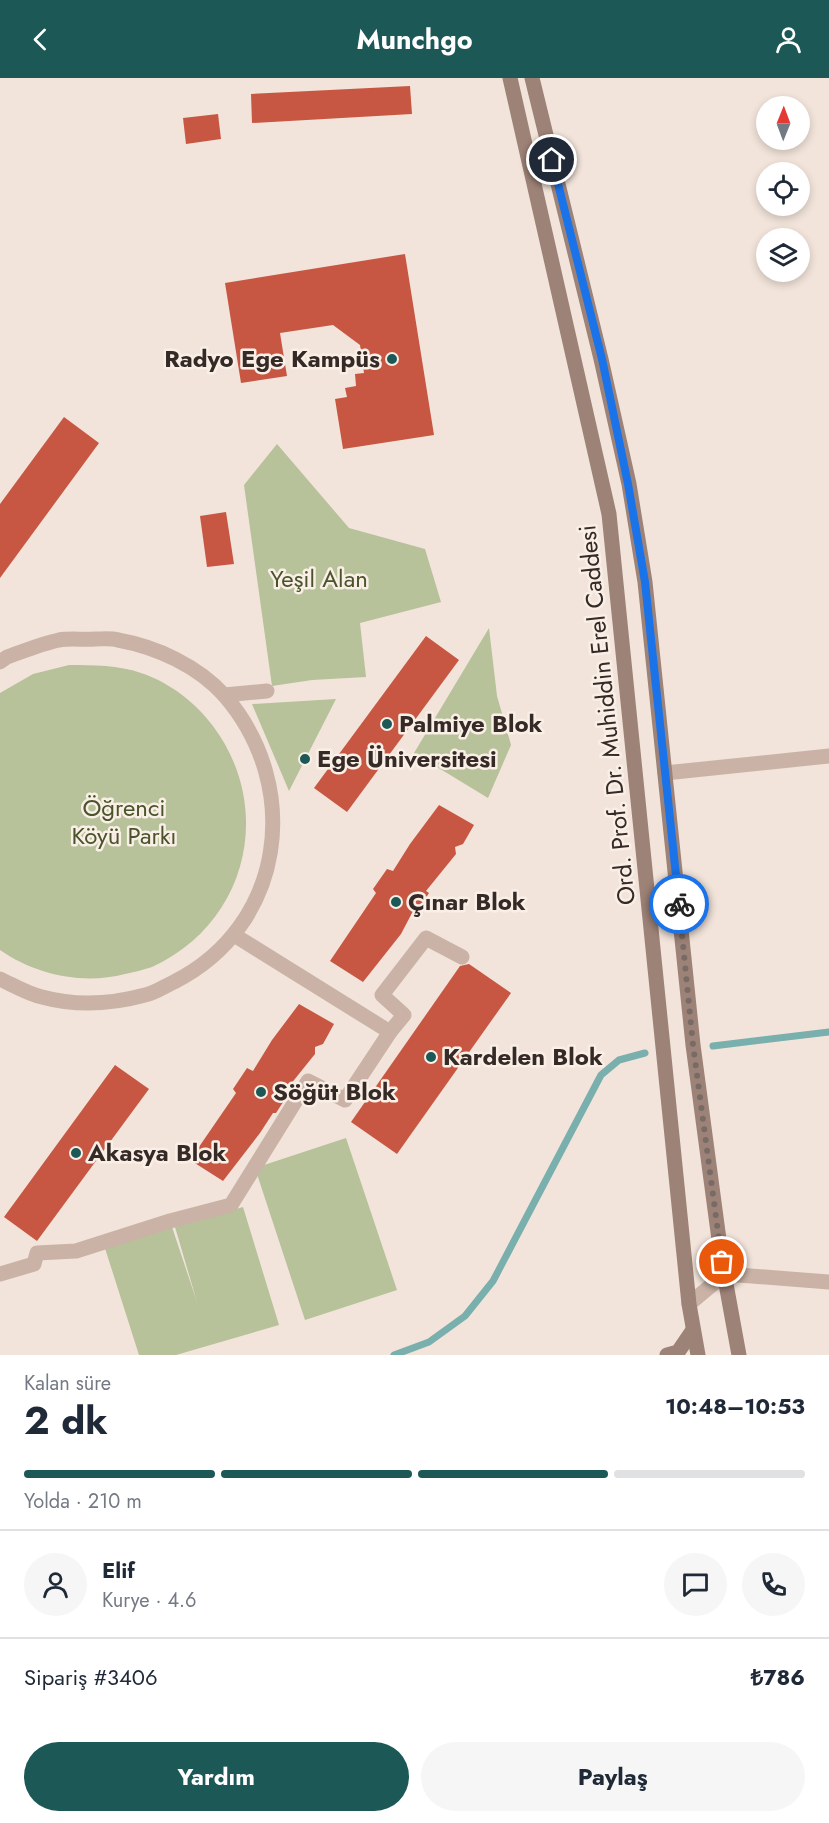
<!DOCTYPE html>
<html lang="tr">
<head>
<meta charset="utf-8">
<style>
  :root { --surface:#fff; --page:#f6f6f7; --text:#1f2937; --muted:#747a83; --line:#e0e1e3; --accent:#1c5856 }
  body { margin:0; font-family:Jost,sans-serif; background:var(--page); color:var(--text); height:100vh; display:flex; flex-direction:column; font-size:22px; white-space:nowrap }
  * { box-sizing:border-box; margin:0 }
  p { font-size:20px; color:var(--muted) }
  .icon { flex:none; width:33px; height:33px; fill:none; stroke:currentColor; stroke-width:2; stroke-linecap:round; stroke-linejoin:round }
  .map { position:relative; height:1277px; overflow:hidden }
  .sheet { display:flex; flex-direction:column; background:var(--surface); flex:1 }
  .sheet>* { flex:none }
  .needle { width:39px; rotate:1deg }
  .controls { position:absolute; left:756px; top:18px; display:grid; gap:12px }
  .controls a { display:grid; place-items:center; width:54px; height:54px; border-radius:50%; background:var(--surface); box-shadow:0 3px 9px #0003; font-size:30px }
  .pin { position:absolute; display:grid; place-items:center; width:51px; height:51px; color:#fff; margin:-26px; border:3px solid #fff; border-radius:50%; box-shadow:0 2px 6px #0007 }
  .courier { position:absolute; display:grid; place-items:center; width:60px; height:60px; margin:-30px; border:4px solid #1a73e8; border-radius:50%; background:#fff; color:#222; box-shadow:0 2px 8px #0007 }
  .overview em { font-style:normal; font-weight:700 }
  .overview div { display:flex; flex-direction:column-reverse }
  .overview { display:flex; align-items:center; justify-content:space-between; height:102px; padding:0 24px }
  h1 { font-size:39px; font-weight:700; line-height:45px }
  .bar { display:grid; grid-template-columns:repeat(4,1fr); gap:9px 6px; align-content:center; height:72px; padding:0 24px }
  .bar i { height:8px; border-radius:4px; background:var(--line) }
  .bar .on { background:var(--accent) }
  .bar p { grid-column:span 4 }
  .line { display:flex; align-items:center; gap:15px; padding:0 24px; border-top:2px solid var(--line) }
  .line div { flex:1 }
  .round { display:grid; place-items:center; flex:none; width:63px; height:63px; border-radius:32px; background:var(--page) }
  .action { display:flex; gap:12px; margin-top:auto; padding:12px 24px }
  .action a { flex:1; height:69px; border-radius:36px; background:var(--accent); color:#fff; font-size:24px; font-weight:700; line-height:69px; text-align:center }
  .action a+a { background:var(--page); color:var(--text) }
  header { display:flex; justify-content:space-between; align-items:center; height:78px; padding:0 24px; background:var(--accent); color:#fff; font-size:27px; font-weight:700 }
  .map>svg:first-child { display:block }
  .green { fill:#b7c19a }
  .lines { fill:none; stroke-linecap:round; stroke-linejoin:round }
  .stream { stroke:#79afac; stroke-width:7 }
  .building { fill:#c75742 }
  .pedestrian { stroke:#cab3a6; stroke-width:15 }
  .minor { stroke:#cab3a6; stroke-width:15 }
  .tertiary { stroke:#cab3a6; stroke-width:15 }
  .secondary { stroke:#9d8277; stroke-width:15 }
  .done { stroke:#786b66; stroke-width:6; stroke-dasharray:0 10.8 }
  .route { stroke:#1a73e8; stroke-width:8 }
  .poi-dot { fill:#1c5856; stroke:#f9efe6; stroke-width:2 }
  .labels { text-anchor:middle; stroke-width:5; stroke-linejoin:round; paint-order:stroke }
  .poi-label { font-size:24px; font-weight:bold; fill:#362a27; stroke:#f9efe6; text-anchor:start }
  .park-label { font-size:24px; fill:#49542a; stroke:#f9efe6 }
  .street-label { font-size:24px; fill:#362a27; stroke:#f9efe6 }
</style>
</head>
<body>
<header><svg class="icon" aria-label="back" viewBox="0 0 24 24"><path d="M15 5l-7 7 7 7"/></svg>Munchgo<svg class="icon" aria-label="person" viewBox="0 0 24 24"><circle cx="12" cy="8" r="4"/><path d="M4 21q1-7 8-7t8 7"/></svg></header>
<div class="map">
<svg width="829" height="1277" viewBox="0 0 829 1277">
  <rect width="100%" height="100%" fill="#f2e4da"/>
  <g class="green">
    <path d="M 277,366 L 349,450 L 425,471 L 441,524 L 360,545 L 366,599 L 312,602 L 272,608 L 244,407 Z"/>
    <path d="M 489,550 L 497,618 L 511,667 L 488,720 L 414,675 Z"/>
    <path d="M 69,587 C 94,587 118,587 141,595 C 169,604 196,625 213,648 C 275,731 247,846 152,889 C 143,892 134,894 125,896 C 83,907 36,897 0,872 L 0,615 L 33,596 Z"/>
    <path d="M 336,621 L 289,713 L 252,626 Z"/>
    <path d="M 346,1060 L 397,1212 L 305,1242 L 255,1090 Z"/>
    <path d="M 243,1129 L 279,1247 L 176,1277 L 139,1277 L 103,1164 L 170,1143 L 197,1224 L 175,1149 Z"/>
  </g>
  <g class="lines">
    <g class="stream">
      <path d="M 713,968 L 829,954"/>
      <path d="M 394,1277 L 429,1264 L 465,1238 L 493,1203 L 601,997 L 619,982 L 645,975"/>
    </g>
  </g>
  <g class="building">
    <path d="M 410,8 L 412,36 L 252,45 L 251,16 Z"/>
    <path d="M 218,36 L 221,61 L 186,66 L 183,40 Z"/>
    <path d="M 405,176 L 434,357 L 343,371 L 335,321 L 347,319 L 345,310 L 356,308 L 355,296 L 364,295 L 360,267 L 333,247 L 280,255 L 287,298 L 241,305 L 225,205 Z"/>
    <path d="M 64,339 L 99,365 L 0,500 L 0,426 Z"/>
    <path d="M 226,434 L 234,486 L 207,489 L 200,438 Z"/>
    <path d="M 426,558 L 459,582 L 347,734 L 314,710 Z"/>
    <path d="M 439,727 L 474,747 L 463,766 L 455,769 L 456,776 L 426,813 L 429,815 L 416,835 L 412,835 L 401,856 L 363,904 L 330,883 L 376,815 L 373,811 L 387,791 L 393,793 L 410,766 Z"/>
    <path d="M 469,886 L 511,915 L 397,1076 L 351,1044 L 460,888 Z"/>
    <path d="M 299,926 L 334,946 L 323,966 L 315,969 L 315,976 L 286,1012 L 289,1015 L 276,1035 L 273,1035 L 260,1055 L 223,1103 L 190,1082 L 236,1015 L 233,1011 L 247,990 L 253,993 L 272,962 Z"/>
    <path d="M 115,987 L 149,1011 L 37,1163 L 4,1139 Z"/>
  </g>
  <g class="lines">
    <path class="pedestrian" d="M 0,1196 L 34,1186 L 37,1175 L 76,1173 L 170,1143 L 231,1127 L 308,1003 L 345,1022 L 390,954 L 404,937 L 382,917 L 426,860 L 462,879"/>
    <g class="minor">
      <path d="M 0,584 L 7,579 C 24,573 41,566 59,562 C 70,560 84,562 95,561 C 103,561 111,560 118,562 C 157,569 198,588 225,618 C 303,709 285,848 174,904 C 165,908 155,915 145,917 C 112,926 75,928 42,919 C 28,916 13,907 0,901"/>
      <path d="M 224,617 L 267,613"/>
      <path d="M 665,695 L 829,678"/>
      <path d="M 234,857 L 390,954"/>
    </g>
    <path class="tertiary" d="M 689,1226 L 725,1196 L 829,1204"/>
    <g class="secondary">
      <path d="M 510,0 L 609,436 L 689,1226 L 698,1277"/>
      <path d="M 532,0 L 601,281 L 629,406 L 645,504 L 693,967 L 722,1184 L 739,1277"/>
      <path d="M 667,1277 L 678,1274 L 693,1252"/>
    </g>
  </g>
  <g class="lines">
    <path class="done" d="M 679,826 L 693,967 L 722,1184"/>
    <path class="route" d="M 552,82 L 602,281 L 628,406 L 645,504 L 679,826"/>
  </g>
  <g class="poi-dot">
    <circle cx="392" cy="281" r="6"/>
    <circle cx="387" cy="646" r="6"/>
    <circle cx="305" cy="681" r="6"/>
    <circle cx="396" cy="824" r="6"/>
    <circle cx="431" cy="979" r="6"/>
    <circle cx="261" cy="1014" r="6"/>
    <circle cx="76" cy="1075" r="6"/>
  </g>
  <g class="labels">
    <g class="poi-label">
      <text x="380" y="289" text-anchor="end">Radyo Ege Kampüs</text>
      <text x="399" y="654">Palmiye Blok</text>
      <text x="317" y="689">Ege Üniversitesi</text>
      <text x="408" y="832">Çınar Blok</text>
      <text x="443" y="987">Kardelen Blok</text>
      <text x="273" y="1022">Söğüt Blok</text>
      <text x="88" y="1083">Akasya Blok</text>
    </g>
    <g class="park-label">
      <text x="319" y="509">Yeşil Alan</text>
      <text x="124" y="738">Öğrenci<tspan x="124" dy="28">Köyü Parkı</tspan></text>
    </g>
    <g class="street-label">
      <text transform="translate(607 637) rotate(-96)" y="8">Ord. Prof. Dr. Muhiddin Erel Caddesi</text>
    </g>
  </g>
</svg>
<div class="controls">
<a><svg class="needle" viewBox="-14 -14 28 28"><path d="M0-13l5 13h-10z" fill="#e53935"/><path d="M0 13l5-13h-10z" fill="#747a83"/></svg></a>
<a><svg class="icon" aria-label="locate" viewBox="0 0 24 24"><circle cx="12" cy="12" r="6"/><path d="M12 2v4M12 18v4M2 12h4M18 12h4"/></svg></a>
<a><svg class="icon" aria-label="layers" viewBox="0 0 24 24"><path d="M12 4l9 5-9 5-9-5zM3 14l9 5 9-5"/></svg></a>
</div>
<div class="pin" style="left:722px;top:1184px;background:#ea580c"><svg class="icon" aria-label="bag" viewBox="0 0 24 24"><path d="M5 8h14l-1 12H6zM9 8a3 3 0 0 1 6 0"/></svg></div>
<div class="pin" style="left:552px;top:82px;background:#1f2937"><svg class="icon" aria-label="home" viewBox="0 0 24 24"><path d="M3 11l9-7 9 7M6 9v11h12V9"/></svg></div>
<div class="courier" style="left:679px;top:826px"><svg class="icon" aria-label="bike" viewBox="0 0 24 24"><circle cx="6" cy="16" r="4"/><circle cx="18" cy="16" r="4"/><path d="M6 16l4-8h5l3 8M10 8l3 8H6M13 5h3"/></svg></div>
</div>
<section class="sheet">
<div class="overview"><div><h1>2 dk</h1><p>Kalan süre</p></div><em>10:48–10:53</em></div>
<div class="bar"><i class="on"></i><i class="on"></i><i class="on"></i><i></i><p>Yolda · 210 m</p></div>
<div class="line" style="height:108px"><a class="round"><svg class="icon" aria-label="person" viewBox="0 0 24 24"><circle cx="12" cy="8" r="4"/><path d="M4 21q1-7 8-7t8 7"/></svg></a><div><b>Elif</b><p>Kurye · 4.6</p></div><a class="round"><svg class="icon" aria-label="chat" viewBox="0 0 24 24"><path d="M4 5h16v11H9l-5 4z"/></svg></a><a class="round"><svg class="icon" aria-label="phone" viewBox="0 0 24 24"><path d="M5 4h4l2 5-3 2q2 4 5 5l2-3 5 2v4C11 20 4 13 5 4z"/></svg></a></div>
<div class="line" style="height:78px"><div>Sipariş #3406</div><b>₺786</b></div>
<div class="action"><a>Yardım</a><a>Paylaş</a></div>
</section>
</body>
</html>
